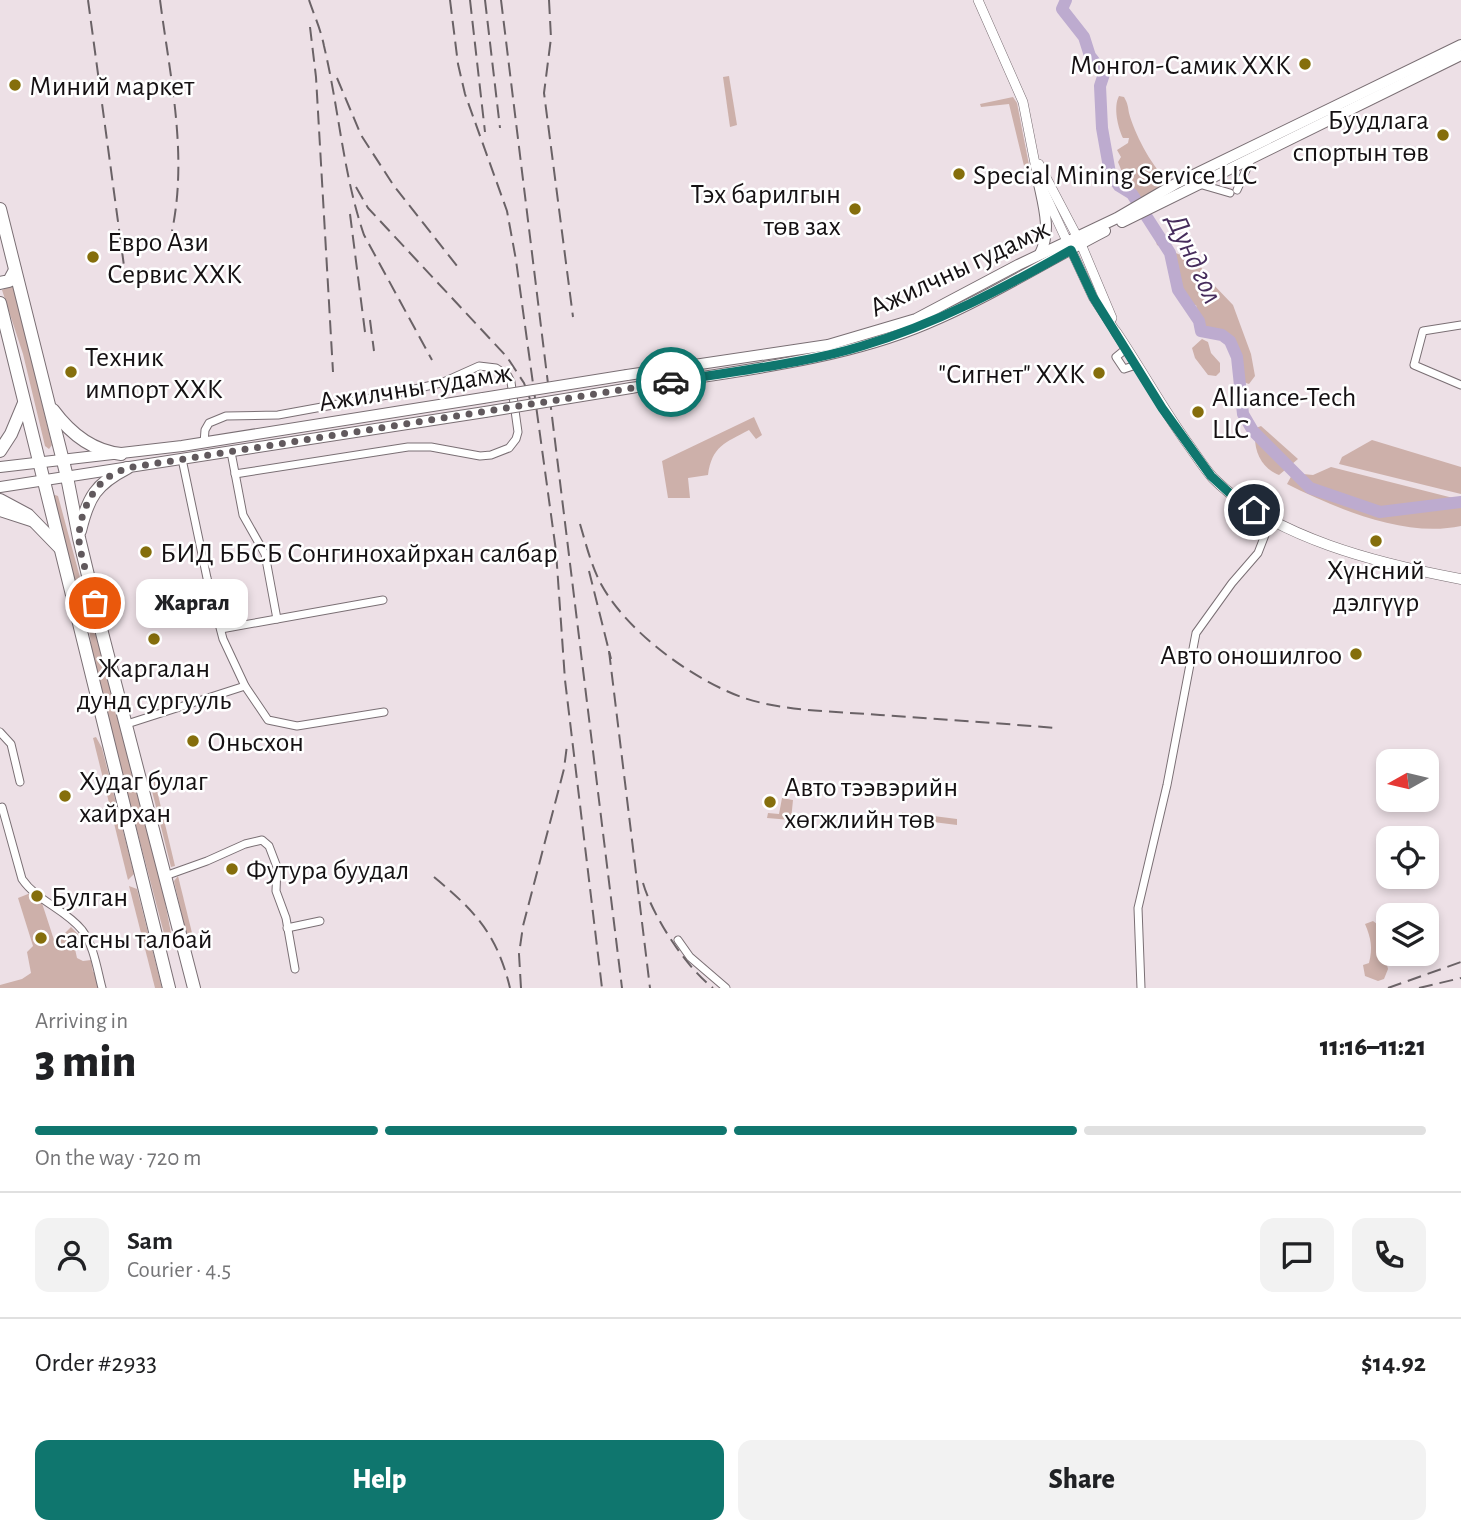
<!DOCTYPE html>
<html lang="en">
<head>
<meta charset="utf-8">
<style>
  :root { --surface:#fff; --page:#f2f2f2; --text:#202124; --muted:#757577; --line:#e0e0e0; --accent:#0f766e }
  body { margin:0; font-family:"Alegreya Sans",sans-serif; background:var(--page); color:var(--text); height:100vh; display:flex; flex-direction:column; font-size:26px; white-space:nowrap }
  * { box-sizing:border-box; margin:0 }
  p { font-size:23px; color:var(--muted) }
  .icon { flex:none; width:38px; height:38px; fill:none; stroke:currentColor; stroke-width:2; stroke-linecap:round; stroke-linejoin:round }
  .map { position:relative; height:988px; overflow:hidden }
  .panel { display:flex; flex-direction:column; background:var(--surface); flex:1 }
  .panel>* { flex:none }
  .needle { width:46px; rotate:262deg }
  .tools { position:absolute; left:1376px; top:749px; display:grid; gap:14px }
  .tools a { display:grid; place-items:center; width:63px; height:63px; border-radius:14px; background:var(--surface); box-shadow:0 4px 10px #0003; font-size:35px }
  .pin { position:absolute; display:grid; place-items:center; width:60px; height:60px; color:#fff; margin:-30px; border:4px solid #fff; border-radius:50%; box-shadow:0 2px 7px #0007 }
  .courier { position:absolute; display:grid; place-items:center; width:70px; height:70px; margin:-35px; border:5px solid #0f766e; border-radius:50%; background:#fff; color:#222; box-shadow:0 2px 9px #0007 }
  .bubble { position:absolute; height:49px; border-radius:14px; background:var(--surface); box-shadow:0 4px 10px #0003; font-size:23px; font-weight:800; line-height:49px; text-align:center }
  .headline em { font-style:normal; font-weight:800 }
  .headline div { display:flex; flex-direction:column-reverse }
  .headline { display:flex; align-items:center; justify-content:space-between; height:119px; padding:0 35px }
  h1 { font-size:46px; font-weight:800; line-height:52px }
  .bar { display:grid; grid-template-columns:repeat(4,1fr); gap:10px 7px; align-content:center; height:84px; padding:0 35px }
  .bar i { height:9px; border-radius:5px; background:var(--line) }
  .bar .on { background:var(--accent) }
  .bar p { grid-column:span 4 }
  .line { display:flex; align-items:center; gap:18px; padding:0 35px; border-top:2px solid var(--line) }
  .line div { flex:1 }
  .round { display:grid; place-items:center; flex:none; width:74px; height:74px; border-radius:14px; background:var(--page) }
  .button { display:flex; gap:14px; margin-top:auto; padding:14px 35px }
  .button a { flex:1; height:80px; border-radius:14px; background:var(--accent); color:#fff; font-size:28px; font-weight:800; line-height:80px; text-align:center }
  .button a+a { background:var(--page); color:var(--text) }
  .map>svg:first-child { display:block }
  .green { fill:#cdb0aa }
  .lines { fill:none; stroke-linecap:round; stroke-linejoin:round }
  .river { stroke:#bdabcf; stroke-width:12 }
  .minor-casing { stroke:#7a6f74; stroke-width:9 }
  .tertiary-casing { stroke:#7a6f74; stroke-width:10 }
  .secondary-casing { stroke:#7a6f74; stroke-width:11 }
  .primary-casing { stroke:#7a6f74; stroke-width:12 }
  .trunk-casing { stroke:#7a6f74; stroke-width:14 }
  .minor { stroke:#fff; stroke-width:7 }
  .tertiary { stroke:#fff; stroke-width:9 }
  .secondary { stroke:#fff; stroke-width:10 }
  .primary { stroke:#fff; stroke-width:10 }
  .trunk { stroke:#fff; stroke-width:12 }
  .rail { stroke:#6a6266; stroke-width:2; stroke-dasharray:14 7; stroke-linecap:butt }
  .primary-bridge-casing { stroke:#7a6f74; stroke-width:12; stroke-linecap:butt }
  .primary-bridge { stroke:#fff; stroke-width:10 }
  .done { stroke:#61595d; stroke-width:7; stroke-dasharray:0 12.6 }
  .route { stroke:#0f766e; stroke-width:9 }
  .poi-dot { fill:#856e0c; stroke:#fff; stroke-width:2.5 }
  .labels { text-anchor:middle; stroke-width:5; stroke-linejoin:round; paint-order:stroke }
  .poi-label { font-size:28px; fill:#151113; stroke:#fff; text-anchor:start }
  .street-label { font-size:28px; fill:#151113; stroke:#fff }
  .water-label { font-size:30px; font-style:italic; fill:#462c5c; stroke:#fff }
</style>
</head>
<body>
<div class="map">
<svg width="1461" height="988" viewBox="0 0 1461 988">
  <rect width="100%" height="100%" fill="#ede0e6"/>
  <g class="green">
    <path d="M 729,76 L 737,125 L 730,127 L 723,77 Z"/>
    <path d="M 1119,96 L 1124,97 C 1128,104 1128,107 1129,113 C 1134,132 1151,166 1165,177 L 1164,188 L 1141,198 L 1133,188 L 1128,189 L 1119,182 L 1122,172 L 1118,162 L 1121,157 L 1117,150 L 1128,143 L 1129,138 L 1123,138 C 1118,128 1113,107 1119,96 Z"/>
    <path d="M 1013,97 L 1017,103 L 1029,165 L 1024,166 L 1009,104 L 981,107 L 980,104 Z"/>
    <path d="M 1154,235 L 1163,240 L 1173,252 L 1197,261 L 1210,281 L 1233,305 L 1251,354 L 1255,376 L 1249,384 L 1237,380 C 1235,373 1236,369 1236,362 C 1234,340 1218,336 1199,333 C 1193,321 1199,314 1196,305 L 1189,305 L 1188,297 L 1180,291 L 1178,264 L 1168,258 L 1161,247 L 1157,245 Z"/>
    <path d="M 13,285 L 52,445 L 49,449 L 45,446 L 23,354 L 2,290 Z"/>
    <path d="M 1202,339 L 1208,342 L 1211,353 L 1220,363 L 1220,372 L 1216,376 L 1208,375 L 1195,358 L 1192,348 Z"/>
    <path d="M 754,417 L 762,435 L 756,439 L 749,430 C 725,443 712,446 708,475 L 688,478 L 690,498 L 668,498 L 662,461 Z"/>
    <path d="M 1261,426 L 1298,459 L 1279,475 C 1260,468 1252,447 1256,428 Z"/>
    <path d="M 1372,440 L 1461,467 L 1461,494 L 1339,464 L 1342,457 Z"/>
    <path d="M 1331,467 L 1461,500 L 1461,526 C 1405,538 1337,509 1287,484 L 1293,473 L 1313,475 Z"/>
    <path d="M 55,495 L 58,496 L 91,618 L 83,621 L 53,496 Z"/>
    <path d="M 92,627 L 105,658 L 158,867 L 173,943 L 170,947 L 167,945 L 93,662 L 89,628 Z"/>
    <path d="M 96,737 L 102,748 L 134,874 L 128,880 L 93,738 Z"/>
    <path d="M 154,778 L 175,866 L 171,867 L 150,783 Z"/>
    <path d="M 782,798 L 793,800 L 791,820 L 767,818 L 768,813 L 779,814 Z"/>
    <path d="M 902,812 L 957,819 L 957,825 L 901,818 Z"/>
    <path d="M 178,876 L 193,937 L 187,938 L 174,881 Z"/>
    <path d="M 129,886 L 137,889 L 162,988 L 155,988 Z"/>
    <path d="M 28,894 L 35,894 L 41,900 L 54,940 L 62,936 L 71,927 L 85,941 L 82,946 L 75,949 L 77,958 L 83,961 L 91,960 L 93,972 L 101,974 L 104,988 L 0,988 L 0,985 L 22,979 L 31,973 L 27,952 L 33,946 L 18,898 Z"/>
    <path d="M 1373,921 L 1377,924 L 1388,969 L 1384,979 L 1378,981 L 1365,976 L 1363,965 L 1369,963 C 1373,948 1371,938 1365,924 Z"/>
  </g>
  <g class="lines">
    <path class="river" d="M 1066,0 L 1062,9 L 1084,37 L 1090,56 L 1104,74 L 1100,86 L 1102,128 L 1110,173 L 1119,186 L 1132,194 L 1170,253 L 1178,290 L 1199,321 L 1201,331 L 1222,335 L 1230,341 L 1237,357 L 1243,414 L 1253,431 L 1310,488 L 1380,512 L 1461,502"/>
    <g class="minor-casing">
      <g id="minor">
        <path d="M 1199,184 L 1230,193"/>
        <path d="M 1237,190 L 1251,159"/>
        <path d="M 1461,325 L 1423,331 L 1414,365 L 1461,385"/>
        <path d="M 1127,348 L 1116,357 L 1124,369 L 1136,365"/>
        <path d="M 204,443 L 205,430 L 209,423 L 226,416 L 278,415 L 393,394 L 441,383 L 479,366 L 496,368 L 508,376 L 511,382 L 518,432 L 516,439 L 509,448 L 491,455 L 480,456 L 431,447 L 408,447 L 235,474"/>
        <path d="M 231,452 L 243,515 L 265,554 L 277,619"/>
        <path d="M 221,629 L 383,600"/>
        <path d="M 245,686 L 268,720 L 297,726 L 384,712"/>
        <path d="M 127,724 L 245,686 L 223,639 L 207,578 L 182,459"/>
        <path d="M 0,732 L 11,744 L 20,782"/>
        <path d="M 2,807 L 22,879 C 37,901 65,909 82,930 C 94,946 97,969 102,988"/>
        <path d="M 165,876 L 207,861 L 245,844 L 262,840 L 269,846 L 277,867 L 276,891 L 286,918 L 295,969"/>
        <path d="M 287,928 L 320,921"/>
        <path d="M 678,940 L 690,957 L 726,988"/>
        <path d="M 1141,988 L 1138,908 L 1167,785 L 1196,633 L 1232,583 L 1258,553 L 1270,522"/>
      </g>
    </g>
    <g class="tertiary-casing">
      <g id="tertiary">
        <path d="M 978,0 L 1023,102 L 1038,179 L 1093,297 L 1116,332"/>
        <path d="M 1039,164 L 1081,244 L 1112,318"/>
      </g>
    </g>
    <g class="secondary-casing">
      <path id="secondary" d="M 1116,332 C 1141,369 1162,408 1188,444 C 1196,455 1204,468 1213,478 C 1273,538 1380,564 1461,579"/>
    </g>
    <g class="primary-casing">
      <g id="primary">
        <path d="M 1038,179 C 1043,204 1052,230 1040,254"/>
        <path d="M 1122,222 L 1461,55"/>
        <path d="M 627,375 L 828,345 L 916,319 L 1018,265 L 1117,218 L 1177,183 L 1461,45"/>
        <path d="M 631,388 C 726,372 837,362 926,324 C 988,298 1045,262 1105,231"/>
        <path d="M 0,467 L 182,446 L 483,398"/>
        <path d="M 0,487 L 485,412"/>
        <path d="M 0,511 L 34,522"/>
      </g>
    </g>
    <g class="trunk-casing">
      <g id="trunk">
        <path d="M 0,209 L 67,477 L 79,538 L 100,625 L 194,988"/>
        <path d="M 0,283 L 9,281 L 15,270"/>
        <path d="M 0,303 L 169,988"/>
        <path d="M 53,410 C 70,433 92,451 121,454"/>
        <path d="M 0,451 L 11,434 L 24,403"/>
        <path d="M 0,500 L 28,515 L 59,547"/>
        <path d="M 80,531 C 88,497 96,484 127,468"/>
      </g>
    </g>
    <use href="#minor" class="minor"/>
    <use href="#tertiary" class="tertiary"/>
    <use href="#secondary" class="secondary"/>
    <use href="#primary" class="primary"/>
    <use href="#trunk" class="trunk"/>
    <g class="rail">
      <path d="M 88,0 L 124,266"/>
      <path d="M 160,0 C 170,77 188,154 172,231"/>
      <path d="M 309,0 C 314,15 321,30 324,46 C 339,109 343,174 364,235 L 432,360"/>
      <path d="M 450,0 L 458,64 L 465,94 L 507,211 L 516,260 L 556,551 L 565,680 L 602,988"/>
      <path d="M 470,0 L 485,132"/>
      <path d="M 485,0 L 500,128"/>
      <path d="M 501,0 L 622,988"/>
      <path d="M 549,0 L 551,38 L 544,93 L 573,317"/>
      <path d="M 310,27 L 316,77 L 333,372"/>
      <path d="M 337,78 L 361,135 L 394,186 L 461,271"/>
      <path d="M 356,187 L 368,208 L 507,357 L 524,383 L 530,399"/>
      <path d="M 350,214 L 365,332"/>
      <path d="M 370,320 L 374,351"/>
      <path d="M 580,524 C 586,544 591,565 601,584 C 627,632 693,680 744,698 C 787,712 835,711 880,715 C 938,719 996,723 1055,728"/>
      <path d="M 589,571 L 611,659"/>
      <path d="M 609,651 L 650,988"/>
      <path d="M 434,877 C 475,911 497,934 510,988"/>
      <path d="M 643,883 C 653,917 685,966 713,988"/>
      <path d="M 521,988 L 519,954 L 523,926 L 564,769 L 567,745"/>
      <path d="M 1388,988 L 1461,962"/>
      <path d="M 1419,988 L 1461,978"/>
    </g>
    <g class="primary-bridge-casing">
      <g id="primary-bridge">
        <path d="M 483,398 L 627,375"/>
        <path d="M 485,412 L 631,388"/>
      </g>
    </g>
    <use href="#primary-bridge" class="primary-bridge"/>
  </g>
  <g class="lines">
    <path class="done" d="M 95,603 C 91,586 79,554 79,538 C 79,517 90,491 107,478 C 112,474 120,471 127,468 L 671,382"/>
    <path class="route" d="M 671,382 C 732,371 803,364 862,346 C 936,324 1004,288 1071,250 L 1093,297 L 1162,408 L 1211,476 L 1235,498 L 1254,510"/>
  </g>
  <g class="poi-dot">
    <circle cx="1305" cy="64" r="7"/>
    <circle cx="15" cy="85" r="7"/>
    <circle cx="1443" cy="135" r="7"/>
    <circle cx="959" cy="174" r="7"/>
    <circle cx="855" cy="209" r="7"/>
    <circle cx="93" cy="257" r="7"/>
    <circle cx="71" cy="372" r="7"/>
    <circle cx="1099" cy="373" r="7"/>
    <circle cx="1198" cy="412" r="7"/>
    <circle cx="1376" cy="541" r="7"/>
    <circle cx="146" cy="552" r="7"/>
    <circle cx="154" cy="639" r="7"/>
    <circle cx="1356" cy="654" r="7"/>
    <circle cx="193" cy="741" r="7"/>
    <circle cx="65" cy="796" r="7"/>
    <circle cx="770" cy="802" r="7"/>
    <circle cx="232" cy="869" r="7"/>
    <circle cx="37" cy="896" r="7"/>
    <circle cx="41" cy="938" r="7"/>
  </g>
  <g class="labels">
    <g class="poi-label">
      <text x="1291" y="74" text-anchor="end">Монгол-Самик ХХК</text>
      <text x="29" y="95">Миний маркет</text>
      <text x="1429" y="129" text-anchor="end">Буудлага<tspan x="1429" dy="32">спортын төв</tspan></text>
      <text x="973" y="184">Special Mining Service LLC</text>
      <text x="841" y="203" text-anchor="end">Тэх барилгын<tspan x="841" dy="32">төв зах</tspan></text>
      <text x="107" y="251">Евро Ази<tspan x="107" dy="32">Сервис ХХК</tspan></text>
      <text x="85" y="366">Техник<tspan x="85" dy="32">импорт ХХК</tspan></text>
      <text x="1085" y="383" text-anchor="end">"Сигнет" ХХК</text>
      <text x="1212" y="406">Alliance-Tech<tspan x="1212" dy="32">LLC</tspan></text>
      <text x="160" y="562">БИД ББСБ Сонгинохайрхан салбар</text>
      <text x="1376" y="579" text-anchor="middle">Хүнсний<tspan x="1376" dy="32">дэлгүүр</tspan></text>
      <text x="1342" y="664" text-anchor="end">Авто оношилгоо</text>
      <text x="154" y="677" text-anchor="middle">Жаргалан<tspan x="154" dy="32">дунд сургууль</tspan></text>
      <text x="207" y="751">Оньсхон</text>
      <text x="79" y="790">Худаг булаг<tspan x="79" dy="32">хайрхан</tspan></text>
      <text x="784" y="796">Авто тээвэрийн<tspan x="784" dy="32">хөгжлийн төв</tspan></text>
      <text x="246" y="879">Футура буудал</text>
      <text x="51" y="906">Булган</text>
      <text x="55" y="948">сагсны талбай</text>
    </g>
    <g class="street-label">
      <text transform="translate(959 267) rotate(-25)" y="10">Ажилчны гудамж</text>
      <text transform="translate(415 386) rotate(-9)" y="10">Ажилчны гудамж</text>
    </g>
    <g class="water-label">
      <text transform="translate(1195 258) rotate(65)" y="10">Дунд гол</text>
    </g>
  </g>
</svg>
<div class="tools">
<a><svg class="needle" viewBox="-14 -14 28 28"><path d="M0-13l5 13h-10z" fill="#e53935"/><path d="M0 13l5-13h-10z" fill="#757577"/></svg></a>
<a><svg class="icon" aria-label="locate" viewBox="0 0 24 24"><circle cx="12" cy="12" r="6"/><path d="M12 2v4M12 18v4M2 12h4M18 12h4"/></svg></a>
<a><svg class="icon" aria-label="layers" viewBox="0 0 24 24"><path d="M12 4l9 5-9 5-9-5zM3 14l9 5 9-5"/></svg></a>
</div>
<div class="pin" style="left:95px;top:603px;background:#ea580c"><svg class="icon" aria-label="bag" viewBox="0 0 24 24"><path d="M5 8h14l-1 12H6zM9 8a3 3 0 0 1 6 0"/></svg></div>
<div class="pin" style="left:1254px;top:510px;background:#1f2937"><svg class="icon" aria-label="home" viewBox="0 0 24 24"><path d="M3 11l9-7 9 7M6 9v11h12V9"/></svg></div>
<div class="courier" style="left:671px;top:382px"><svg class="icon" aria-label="car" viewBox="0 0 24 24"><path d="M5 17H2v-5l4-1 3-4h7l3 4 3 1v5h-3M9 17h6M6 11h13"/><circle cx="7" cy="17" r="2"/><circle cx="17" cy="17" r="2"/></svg></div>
<div class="bubble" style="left:136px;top:579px;width:112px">Жаргал</div>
</div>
<section class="panel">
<div class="headline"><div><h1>3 min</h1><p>Arriving in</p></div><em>11:16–11:21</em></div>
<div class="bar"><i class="on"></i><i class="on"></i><i class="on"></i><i></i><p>On the way · 720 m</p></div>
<div class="line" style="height:126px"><a class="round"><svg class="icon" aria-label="person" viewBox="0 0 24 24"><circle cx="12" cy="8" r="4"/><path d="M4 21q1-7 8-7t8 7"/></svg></a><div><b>Sam</b><p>Courier · 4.5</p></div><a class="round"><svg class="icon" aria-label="chat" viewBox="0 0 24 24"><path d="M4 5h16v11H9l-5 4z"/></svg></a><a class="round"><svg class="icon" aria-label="phone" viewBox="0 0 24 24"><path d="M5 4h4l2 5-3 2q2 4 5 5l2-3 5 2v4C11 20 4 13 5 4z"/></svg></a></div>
<div class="line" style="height:91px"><div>Order #2933</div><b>$14.92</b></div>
<div class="button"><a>Help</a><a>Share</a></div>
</section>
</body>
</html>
